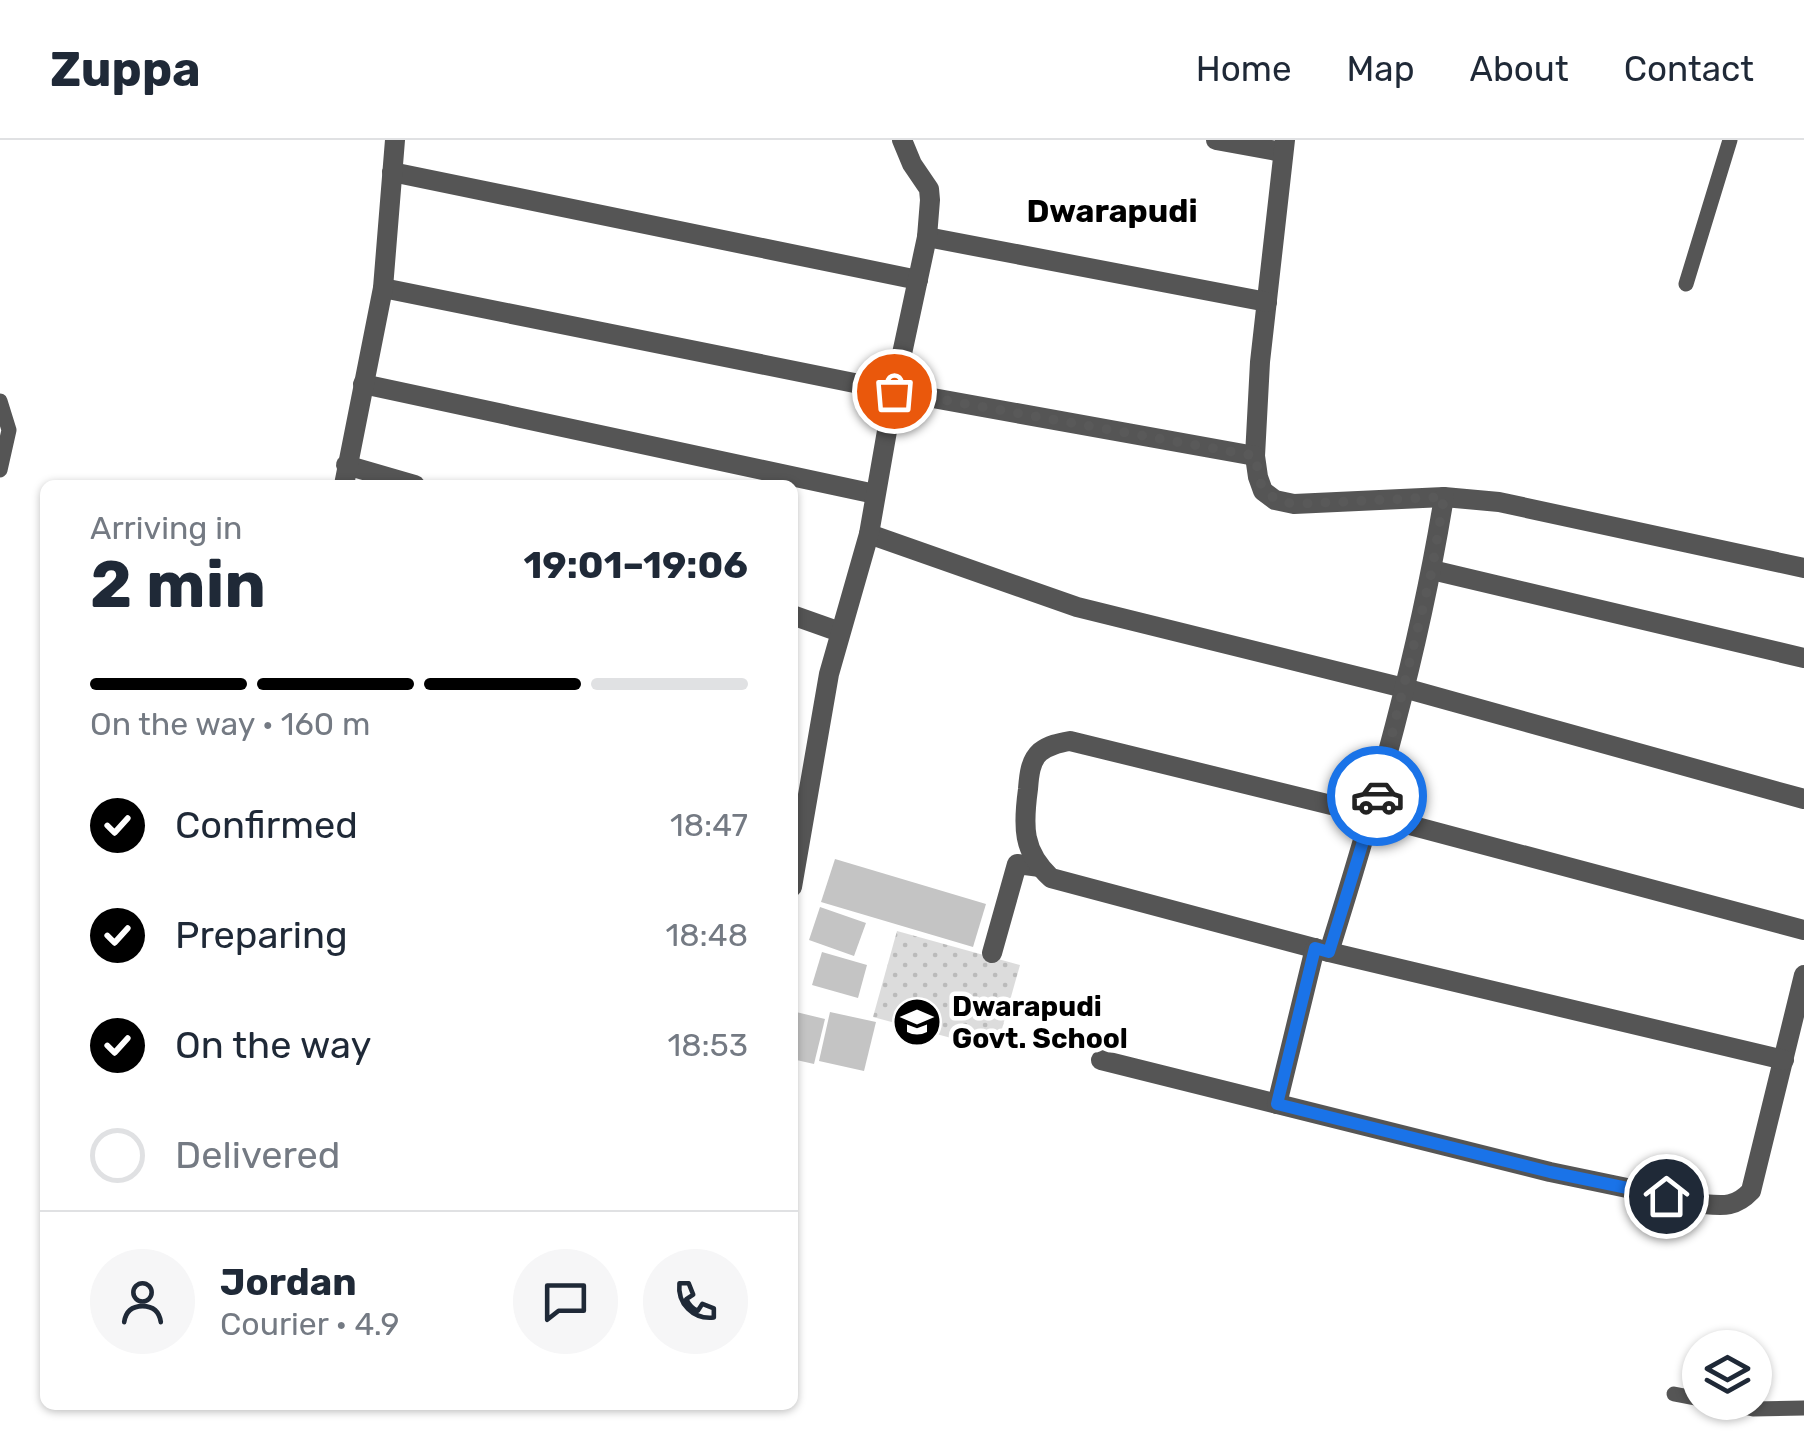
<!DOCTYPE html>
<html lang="en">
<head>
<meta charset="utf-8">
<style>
  :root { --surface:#fff; --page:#f6f6f7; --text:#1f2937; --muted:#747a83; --line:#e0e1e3; --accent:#000 }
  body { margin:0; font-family:Rubik,sans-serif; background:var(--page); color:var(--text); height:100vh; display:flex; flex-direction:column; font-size:38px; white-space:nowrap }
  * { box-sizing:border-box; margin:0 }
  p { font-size:32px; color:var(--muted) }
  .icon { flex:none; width:55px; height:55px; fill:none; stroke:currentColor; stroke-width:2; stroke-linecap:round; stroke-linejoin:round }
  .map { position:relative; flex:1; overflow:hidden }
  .details { position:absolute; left:40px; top:340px; width:758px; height:930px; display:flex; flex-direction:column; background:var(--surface); border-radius:15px; box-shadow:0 2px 8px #0004 }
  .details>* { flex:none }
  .tools { position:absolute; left:1682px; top:1190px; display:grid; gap:20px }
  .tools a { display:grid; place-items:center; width:90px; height:90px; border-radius:50%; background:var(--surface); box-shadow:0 2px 8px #0004; font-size:50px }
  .pin { position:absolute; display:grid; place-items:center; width:85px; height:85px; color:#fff; margin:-42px; border:5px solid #fff; border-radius:50%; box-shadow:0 2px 10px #0007 }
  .courier { position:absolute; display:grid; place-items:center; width:100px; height:100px; margin:-50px; border:8px solid #1a73e8; border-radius:50%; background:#fff; color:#222; box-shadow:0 2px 12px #0007 }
  .overview em { font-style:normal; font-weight:700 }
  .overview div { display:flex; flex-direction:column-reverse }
  .overview { display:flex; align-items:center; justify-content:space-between; height:170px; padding:0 50px }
  h1 { font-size:65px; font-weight:700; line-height:75px }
  .bar { display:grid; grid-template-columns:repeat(4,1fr); gap:15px 10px; align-content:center; height:120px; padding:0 50px }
  .bar i { height:12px; border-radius:8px; background:var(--line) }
  .bar .selected { background:var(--accent) }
  .bar p { grid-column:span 4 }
  .line { display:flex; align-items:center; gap:25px; padding:0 50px; border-top:2px solid var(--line) }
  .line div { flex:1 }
  .round { display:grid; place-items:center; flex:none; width:105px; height:105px; border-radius:52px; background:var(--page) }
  ol { padding:0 50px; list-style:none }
  li { display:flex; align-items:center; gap:30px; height:110px }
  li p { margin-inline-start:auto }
  li .icon { padding:10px; border-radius:50%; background:var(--accent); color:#fff; stroke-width:4 }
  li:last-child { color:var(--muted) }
  li i { width:55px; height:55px; border:5px solid var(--line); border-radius:50% }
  header { display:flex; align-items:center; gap:60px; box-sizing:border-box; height:140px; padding:0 50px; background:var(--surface); border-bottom:2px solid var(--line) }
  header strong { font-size:48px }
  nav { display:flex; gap:55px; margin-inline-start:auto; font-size:35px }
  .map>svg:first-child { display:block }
  .green { fill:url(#green-dots) }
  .building { fill:#c4c4c4 }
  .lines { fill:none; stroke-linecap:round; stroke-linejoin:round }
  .service { stroke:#555; stroke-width:15 }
  .minor { stroke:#555; stroke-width:20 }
  .done { stroke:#595959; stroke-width:10; stroke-dasharray:0 18 }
  .route { stroke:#1a73e8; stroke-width:12 }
  .labels { text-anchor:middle; stroke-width:9; stroke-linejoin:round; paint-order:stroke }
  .poi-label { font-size:28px; font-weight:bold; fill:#000; stroke:#fff; text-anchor:start }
  .quarter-label { font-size:32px; font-weight:bold; fill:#000; stroke:#fff }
</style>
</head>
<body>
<header>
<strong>Zuppa</strong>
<nav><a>Home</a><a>Map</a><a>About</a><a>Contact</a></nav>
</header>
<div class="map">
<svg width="1804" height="1310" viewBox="0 0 1804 1310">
  <defs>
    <pattern id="green-dots" width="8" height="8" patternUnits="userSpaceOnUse" patternTransform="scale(2.5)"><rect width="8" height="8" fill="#dcdcdc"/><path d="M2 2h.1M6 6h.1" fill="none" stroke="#bbb" stroke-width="1.8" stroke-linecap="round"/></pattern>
  </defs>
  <rect width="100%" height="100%" fill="#fff"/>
  <path class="green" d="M 897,791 L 1020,825 L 996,910 L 873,877 Z"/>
  <g class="building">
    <path d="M 835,719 L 986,764 L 973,807 L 821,762 Z"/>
    <path d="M 820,767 L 866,783 L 854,816 L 809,800 Z"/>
    <path d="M 822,812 L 867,825 L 858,858 L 812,845 Z"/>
    <path d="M 792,871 L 825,879 L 814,924 L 792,919 Z"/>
    <path d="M 830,872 L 876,882 L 864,931 L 819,921 Z"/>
  </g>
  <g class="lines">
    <g class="service">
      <path d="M 1686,144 L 1730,0"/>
      <path d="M 0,261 L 9,290 L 0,330"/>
      <path d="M 1674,1254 L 1700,1259"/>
      <path d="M 1720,1262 L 1753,1269 L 1804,1268"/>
    </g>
    <g class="minor">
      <path d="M 1216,0 L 1282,12"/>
      <path d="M 1285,0 L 1260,222 L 1255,316 L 1258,337 L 1263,351 L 1275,360 L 1294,364 L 1444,357 L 1499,362 L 1804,428"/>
      <path d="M 392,32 L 918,140"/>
      <path d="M 927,97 L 1267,162"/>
      <path d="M 383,148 L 894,251 L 1255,316"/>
      <path d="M 363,244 L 875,354"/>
      <path d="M 346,325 L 415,345"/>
      <path d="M 344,345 L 383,148 L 395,0"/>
      <path d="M 869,394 L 1077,467 L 1404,548 L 1804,659"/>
      <path d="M 1432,430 L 1804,518"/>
      <path d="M 792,475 L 840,492"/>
      <path d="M 792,747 L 829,534 L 869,394 L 894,251 L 927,97 L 930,60 L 929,49 L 912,24 L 902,0"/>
      <path d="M 1329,812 C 1376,662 1419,512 1444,357"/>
      <path d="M 992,813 L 1017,724 L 1040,727"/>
      <path d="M 1101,920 L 1550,1032 L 1704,1064 C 1724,1066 1736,1067 1751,1051 L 1804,835"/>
      <path d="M 1784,920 L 1329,812 L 1051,738 C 1022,711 1023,686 1028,649 C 1029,636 1030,621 1040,612 C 1049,605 1059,603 1070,601 L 1372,675 L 1804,790"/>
      <path d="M 1277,964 L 1315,808"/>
    </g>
  </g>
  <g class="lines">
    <path class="done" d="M 894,251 L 1256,316 C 1259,347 1261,357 1294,364 L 1444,357 L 1432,430 L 1377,656"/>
    <path class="route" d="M 1377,656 L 1329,812 L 1315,808 L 1277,964 L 1550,1032 L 1666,1056"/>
  </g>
  <defs>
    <g id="school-disc" transform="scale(2.5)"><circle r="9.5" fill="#000" stroke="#fff"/><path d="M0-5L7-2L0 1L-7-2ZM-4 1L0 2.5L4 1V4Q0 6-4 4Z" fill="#fff"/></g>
  </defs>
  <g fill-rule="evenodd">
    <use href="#school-disc" x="917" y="882"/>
  </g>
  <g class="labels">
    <g class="poi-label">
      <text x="952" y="876">Dwarapudi<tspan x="952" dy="32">Govt. School</tspan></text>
    </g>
    <g class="quarter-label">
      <text x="1112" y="82">Dwarapudi</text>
    </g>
  </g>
</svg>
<div class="tools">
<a><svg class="icon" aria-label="layers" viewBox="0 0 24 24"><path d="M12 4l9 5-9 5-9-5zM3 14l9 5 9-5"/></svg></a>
</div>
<div class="pin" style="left:894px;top:251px;background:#ea580c"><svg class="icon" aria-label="bag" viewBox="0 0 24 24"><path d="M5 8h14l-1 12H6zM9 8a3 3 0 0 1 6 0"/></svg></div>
<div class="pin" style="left:1666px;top:1056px;background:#1f2937"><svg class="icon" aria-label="home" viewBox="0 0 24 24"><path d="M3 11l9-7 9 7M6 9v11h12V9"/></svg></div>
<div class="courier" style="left:1377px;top:656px"><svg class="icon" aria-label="car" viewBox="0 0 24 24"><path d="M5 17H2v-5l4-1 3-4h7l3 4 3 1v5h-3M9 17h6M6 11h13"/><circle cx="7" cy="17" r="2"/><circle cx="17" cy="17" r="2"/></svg></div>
<section class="details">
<div class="overview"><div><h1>2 min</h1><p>Arriving in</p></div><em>19:01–19:06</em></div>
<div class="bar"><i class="selected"></i><i class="selected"></i><i class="selected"></i><i></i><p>On the way · 160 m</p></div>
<ol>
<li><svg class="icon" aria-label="check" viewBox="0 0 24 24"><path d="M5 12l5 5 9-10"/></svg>Confirmed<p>18:47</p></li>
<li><svg class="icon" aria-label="check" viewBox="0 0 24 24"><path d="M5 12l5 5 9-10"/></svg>Preparing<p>18:48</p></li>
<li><svg class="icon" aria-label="check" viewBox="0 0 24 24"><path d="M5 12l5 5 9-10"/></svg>On the way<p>18:53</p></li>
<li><i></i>Delivered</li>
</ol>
<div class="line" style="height:180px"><a class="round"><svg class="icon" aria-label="person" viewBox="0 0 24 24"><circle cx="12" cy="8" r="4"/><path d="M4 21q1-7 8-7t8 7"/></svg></a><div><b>Jordan</b><p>Courier · 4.9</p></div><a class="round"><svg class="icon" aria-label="chat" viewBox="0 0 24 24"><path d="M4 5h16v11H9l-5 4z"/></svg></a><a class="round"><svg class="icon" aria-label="phone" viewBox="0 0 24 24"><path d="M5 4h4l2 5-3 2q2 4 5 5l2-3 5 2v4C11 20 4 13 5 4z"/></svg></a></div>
</section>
</div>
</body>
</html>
